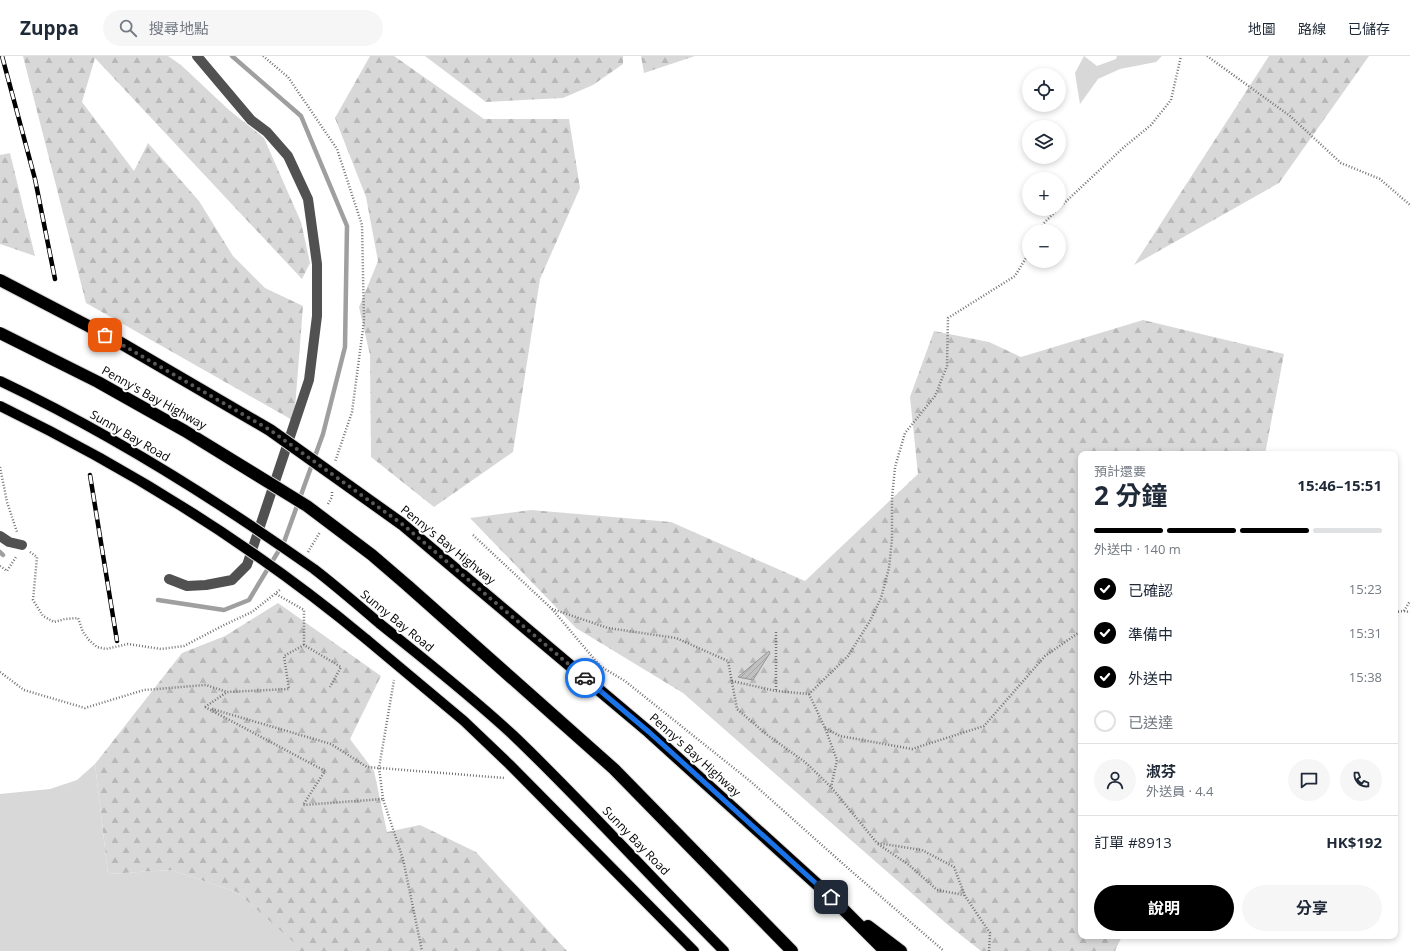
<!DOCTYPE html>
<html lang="zh-TW">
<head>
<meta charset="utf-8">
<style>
  :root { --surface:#fff; --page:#f6f6f7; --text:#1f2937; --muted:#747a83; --line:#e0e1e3; --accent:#000 }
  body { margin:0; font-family:"Open Sans","Noto Sans TC",sans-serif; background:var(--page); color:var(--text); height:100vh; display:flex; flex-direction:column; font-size:15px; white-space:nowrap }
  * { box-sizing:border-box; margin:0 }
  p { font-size:13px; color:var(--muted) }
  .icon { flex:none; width:22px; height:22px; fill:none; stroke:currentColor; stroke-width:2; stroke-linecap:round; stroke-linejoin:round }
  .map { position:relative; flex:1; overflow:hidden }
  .side { position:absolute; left:1078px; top:395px; width:320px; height:488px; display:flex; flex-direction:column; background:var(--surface); border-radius:8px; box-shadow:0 2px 6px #0003 }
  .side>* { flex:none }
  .buttons { position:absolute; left:1022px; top:12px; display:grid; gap:8px }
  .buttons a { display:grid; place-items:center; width:44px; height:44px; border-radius:50%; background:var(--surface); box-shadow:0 2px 6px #0003; font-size:20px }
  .pin { position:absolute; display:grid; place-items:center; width:34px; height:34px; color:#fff; margin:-17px; border-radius:8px; box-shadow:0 2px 6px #0006 }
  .courier { position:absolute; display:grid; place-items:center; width:40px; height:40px; margin:-20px; border:3px solid #1a73e8; border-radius:50%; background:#fff; color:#222; box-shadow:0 1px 5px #0007 }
  .summary em { font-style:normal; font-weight:700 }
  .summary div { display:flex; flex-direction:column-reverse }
  .summary { display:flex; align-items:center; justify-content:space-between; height:68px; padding:0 16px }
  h1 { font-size:26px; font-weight:700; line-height:30px }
  .bar { display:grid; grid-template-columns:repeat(4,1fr); gap:6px 4px; align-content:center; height:48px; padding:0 16px }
  .bar i { height:5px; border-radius:3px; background:var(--line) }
  .bar .selected { background:var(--accent) }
  .bar p { grid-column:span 4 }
  .line { display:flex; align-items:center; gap:10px; padding:0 16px; border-top:1px solid var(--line) }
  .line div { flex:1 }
  .round { display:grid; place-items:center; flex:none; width:42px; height:42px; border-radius:21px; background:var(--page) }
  ol { padding:0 16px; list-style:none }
  li { display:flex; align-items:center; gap:12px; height:44px }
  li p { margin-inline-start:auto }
  li .icon { padding:4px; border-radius:50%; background:var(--accent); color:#fff; stroke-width:4 }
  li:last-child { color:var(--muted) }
  li i { width:22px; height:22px; border:2px solid var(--line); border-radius:50% }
  .primary-button { display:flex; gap:8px; margin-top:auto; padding:8px 16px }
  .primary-button a { flex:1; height:46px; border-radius:24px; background:var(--accent); color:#fff; font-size:16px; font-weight:700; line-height:46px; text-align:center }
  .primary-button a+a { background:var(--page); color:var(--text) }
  header { display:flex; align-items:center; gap:24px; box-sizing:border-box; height:56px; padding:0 20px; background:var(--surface); border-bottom:1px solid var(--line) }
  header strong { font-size:19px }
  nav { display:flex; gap:22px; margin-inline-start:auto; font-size:14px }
  .search { width:280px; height:36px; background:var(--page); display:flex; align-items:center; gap:10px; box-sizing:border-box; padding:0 14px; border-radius:22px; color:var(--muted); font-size:15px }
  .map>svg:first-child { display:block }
  .grass { fill:#d8d8d8 }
  .forest { fill:url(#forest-firs) }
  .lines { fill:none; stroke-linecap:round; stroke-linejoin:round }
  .stream { stroke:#9f9f9f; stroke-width:4.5 }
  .building { fill:url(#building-hatch); stroke:#959595 }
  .major-casing { stroke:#dbdbdb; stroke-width:12 }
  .highway-casing { stroke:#dbdbdb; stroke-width:14 }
  .path { stroke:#737373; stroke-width:2.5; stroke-dasharray:1 2; stroke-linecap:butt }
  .minor { stroke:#515151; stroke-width:10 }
  .major { stroke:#000; stroke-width:10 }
  .highway { stroke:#000; stroke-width:12 }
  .rail-casing { stroke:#000; stroke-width:4.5 }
  .rail { stroke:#fff; stroke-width:3; stroke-dasharray:9; stroke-linecap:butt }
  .major-bridge-casing { stroke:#dbdbdb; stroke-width:12; stroke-linecap:butt }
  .highway-bridge-casing { stroke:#dbdbdb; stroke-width:14; stroke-linecap:butt }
  .major-bridge { stroke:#000; stroke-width:10 }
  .highway-bridge { stroke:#000; stroke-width:12 }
  .done { stroke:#595959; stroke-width:4; stroke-dasharray:0 7.2 }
  .route { stroke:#1a73e8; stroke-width:5 }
  .labels { text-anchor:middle; stroke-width:4; stroke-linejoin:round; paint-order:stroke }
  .street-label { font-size:12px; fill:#000; stroke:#fff }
</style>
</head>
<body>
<header>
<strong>Zuppa</strong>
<div class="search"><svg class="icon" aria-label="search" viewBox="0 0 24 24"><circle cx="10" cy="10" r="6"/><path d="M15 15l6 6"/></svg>搜尋地點</div>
<nav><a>地圖</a><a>路線</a><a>已儲存</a></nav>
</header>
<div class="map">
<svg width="1410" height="895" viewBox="0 0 1410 895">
  <defs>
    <pattern id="forest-firs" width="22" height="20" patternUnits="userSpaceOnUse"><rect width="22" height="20" fill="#d8d8d8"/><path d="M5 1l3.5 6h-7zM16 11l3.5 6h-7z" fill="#b8b8b8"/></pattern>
    <pattern id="building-hatch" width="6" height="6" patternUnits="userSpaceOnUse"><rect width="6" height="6" fill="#c0c0c0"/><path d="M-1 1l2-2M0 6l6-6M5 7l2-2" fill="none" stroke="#a3a3a3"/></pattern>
  </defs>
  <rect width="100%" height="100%" fill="#fff"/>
  <g class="grass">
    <path d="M 1084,0 L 1097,10 L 1116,3 L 1117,0 L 1162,0 L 1156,6 L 1120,13 L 1098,23 L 1080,48 L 1075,17 Z"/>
    <path d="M 95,708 L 108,818 L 171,814 L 237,836 L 299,890 L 299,895 L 0,895 L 0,738 L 50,733 L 77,724 Z"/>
  </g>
  <g class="forest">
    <path d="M 23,0 L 168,0 L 181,9 L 229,54 L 264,82 L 301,166 L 310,207 L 302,223 L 95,2 L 82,46 L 134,115 L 148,87 L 199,145 L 233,200 L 265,232 L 303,250 L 294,365 L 86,247 Z"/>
    <path d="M 370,0 L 394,0 L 484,63 L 569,63 L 580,132 L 540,223 L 513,396 L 434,451 L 371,401 L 370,299 L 359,251 L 378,205 L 366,141 L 335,62 Z"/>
    <path d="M 425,0 L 623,0 L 623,8 L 593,29 L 563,42 L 486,46 Z"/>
    <path d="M 641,0 L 695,0 L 644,17 Z"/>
    <path d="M 1269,0 L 1369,0 L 1279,127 L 1134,209 Z"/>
    <path d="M 10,97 L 35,200 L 0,188 L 0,99 Z"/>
    <path d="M 1143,264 L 1284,298 L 1265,398 L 1081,398 L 1081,880 L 1122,880 L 1115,895 L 981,895 L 948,869 L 683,637 L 576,572 L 470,462 L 531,454 L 671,466 L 805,525 L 918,418 L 910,341 L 934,275 L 989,286 L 1021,301 Z"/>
    <path d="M 278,547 L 381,620 L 350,683 L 374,715 L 387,776 L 420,769 L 476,796 L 567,895 L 299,895 L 298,890 L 237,836 L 171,814 L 108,818 L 95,708 L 182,597 L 225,580 Z"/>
  </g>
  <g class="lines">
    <g class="stream">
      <path d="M 0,496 L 3,499"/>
      <path d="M 158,544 L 224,554 L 249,544 L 284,486 L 323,378 L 345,291 L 347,170 L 301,60 L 232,0"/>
    </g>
  </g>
  <path class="building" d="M 769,595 L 770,597 L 753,624 L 738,621 Z"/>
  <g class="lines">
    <g class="major-casing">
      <g id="major">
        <path d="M 379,567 C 425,604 471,640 514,680 C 586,749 653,824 724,895"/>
        <path d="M 366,583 L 464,665 L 509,708 L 694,895"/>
      </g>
    </g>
    <g class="highway-casing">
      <g id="highway">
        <path d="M 434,495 L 649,676 L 831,841 L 885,895"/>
        <path d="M 408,530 L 614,713 L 792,895"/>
        <path d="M 868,870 L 901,895"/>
      </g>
    </g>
    <g class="path">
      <path d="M 263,0 L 288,21 L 337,93 L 362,169 L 364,265 L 352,356 L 335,406"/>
      <path d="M 1207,0 L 1290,60 L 1341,107 L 1380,123 L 1410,149"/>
      <path d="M 1059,152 L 1123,92 L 1151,69 L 1171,44 L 1181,0"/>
      <path d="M 1040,175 L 1043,168 L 1058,153"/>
      <path d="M 0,411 L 7,446 L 17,476"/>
      <path d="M 328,448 L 332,441 L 332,434"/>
      <path d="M 473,479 L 552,553 L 600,610 L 625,625 L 750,725 L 850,814 L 944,895"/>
      <path d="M 30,496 L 37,501 L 33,544 L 43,560 L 54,566 L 65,563 L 78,562 L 83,576 L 89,584 L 97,591 L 106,593 L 128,588 L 161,593 L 184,590 L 224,569 L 252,556 L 281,533"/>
      <path d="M 308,496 L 320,476"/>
      <path d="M 0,510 L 7,515 L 16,501"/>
      <path d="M 276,538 L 304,554 L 304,589"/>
      <path d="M 552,553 L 608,572 L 676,582 L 728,605 L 737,653 L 766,678 L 805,706 L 831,731 L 877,787 L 922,794 L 954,811 L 965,840 L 990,877 L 989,895"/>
      <path d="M 1404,555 L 1410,545"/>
      <path d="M 1395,556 L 1404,555 L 1410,556"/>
      <path d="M 776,576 L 776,635"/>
      <path d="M 0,616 L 24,634 L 85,652 L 144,634 L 206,629 L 227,636"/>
      <path d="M 732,625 L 776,635 L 809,638 L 848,600 L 870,565 L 881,542 L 889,512 L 892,483 L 892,442 L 895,411 L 905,377 L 935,340 L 947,310 L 948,262 L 1015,220 L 1029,197"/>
      <path d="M 809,638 L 825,672 L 837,704 L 831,731"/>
      <path d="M 205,651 L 325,715 L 303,749 L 383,743 L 403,803 L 422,895"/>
      <path d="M 205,651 L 227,636 L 289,633 L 284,600 L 304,589 L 341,611 L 330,631"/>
      <path d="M 212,653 L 331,688 L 367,711 L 505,722"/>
      <path d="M 825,672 L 840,680 L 912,693 L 984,670 L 1045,600 L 1081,575"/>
      <path d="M 383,743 L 379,712 L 394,624"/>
      <path d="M 878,788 L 909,809 L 937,834 L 964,839"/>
    </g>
    <g class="minor">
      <path d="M 0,480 L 9,486 L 22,489"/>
      <path d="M 169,523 L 187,530 L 206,529 L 232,524 L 247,509 L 309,324 L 317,260 L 317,208 L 308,143 L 288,100 L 267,76 L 251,64 L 197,0"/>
    </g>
    <use href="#major" class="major"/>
    <use href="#highway" class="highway"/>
    <g class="rail-casing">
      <g id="rail">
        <path d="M 2,0 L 35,123 L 55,223"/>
        <path d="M 90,419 L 117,585"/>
      </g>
    </g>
    <use href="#rail" class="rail"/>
    <g class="major-bridge-casing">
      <g id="major-bridge">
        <path d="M 0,325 C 110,377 215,443 314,513 C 336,530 358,549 379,567"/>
        <path d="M 0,350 C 130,413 255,491 366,583"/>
      </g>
    </g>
    <g class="highway-bridge-casing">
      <g id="highway-bridge">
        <path d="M 0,224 L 119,286 L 270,374 L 402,468 L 434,495"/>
        <path d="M 0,277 L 98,326 L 185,375 L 307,450 L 372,499 L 408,530"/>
      </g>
    </g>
    <use href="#major-bridge" class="major-bridge"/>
    <use href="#highway-bridge" class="highway-bridge"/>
  </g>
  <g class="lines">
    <path class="done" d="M 105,279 L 270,374 L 402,468 L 585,622"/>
    <path class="route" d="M 585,622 L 649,676 L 831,841"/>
  </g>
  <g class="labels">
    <g class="street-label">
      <text transform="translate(154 342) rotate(29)" y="4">Penny's Bay Highway</text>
      <text transform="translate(130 380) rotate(30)" y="4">Sunny Bay Road</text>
      <text transform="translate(448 489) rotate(39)" y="4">Penny's Bay Highway</text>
      <text transform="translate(397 565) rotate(39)" y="4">Sunny Bay Road</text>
      <text transform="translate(695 699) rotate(42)" y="4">Penny's Bay Highway</text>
      <text transform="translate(636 785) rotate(46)" y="4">Sunny Bay Road</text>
    </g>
  </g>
</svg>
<div class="buttons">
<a><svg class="icon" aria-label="locate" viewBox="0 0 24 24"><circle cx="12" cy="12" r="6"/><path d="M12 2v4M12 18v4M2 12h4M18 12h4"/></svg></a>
<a><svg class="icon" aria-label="layers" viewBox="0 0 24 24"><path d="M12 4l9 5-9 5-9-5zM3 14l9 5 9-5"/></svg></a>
<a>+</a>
<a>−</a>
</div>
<div class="pin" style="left:105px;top:279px;background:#ea580c"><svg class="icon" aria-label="bag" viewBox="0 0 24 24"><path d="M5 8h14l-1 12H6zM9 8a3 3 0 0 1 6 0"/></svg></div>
<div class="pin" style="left:831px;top:841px;background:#1f2937"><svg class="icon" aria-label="home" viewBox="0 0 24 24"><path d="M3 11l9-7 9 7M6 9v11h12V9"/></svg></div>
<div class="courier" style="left:585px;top:622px"><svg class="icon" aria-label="car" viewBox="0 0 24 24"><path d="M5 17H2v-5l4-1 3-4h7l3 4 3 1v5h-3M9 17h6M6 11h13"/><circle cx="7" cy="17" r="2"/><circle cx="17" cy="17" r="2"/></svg></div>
<section class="side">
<div class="summary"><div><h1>2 分鐘</h1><p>預計還要</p></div><em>15:46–15:51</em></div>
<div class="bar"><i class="selected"></i><i class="selected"></i><i class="selected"></i><i></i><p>外送中 · 140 m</p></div>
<ol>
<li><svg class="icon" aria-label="check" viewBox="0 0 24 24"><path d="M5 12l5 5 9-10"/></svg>已確認<p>15:23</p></li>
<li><svg class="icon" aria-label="check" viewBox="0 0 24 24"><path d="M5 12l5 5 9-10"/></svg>準備中<p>15:31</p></li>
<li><svg class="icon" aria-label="check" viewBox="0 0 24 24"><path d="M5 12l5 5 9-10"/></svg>外送中<p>15:38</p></li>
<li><i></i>已送達</li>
</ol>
<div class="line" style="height:72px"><a class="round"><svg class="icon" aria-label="person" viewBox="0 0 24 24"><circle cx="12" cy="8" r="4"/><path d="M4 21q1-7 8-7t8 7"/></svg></a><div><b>淑芬</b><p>外送員 · 4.4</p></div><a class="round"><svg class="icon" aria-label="chat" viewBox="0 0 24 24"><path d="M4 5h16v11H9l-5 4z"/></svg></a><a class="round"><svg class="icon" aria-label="phone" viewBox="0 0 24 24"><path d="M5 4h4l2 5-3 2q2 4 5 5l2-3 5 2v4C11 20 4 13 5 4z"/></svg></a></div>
<div class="line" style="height:52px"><div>訂單 #8913</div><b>HK$192</b></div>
<div class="primary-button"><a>說明</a><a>分享</a></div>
</section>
</div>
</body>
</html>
